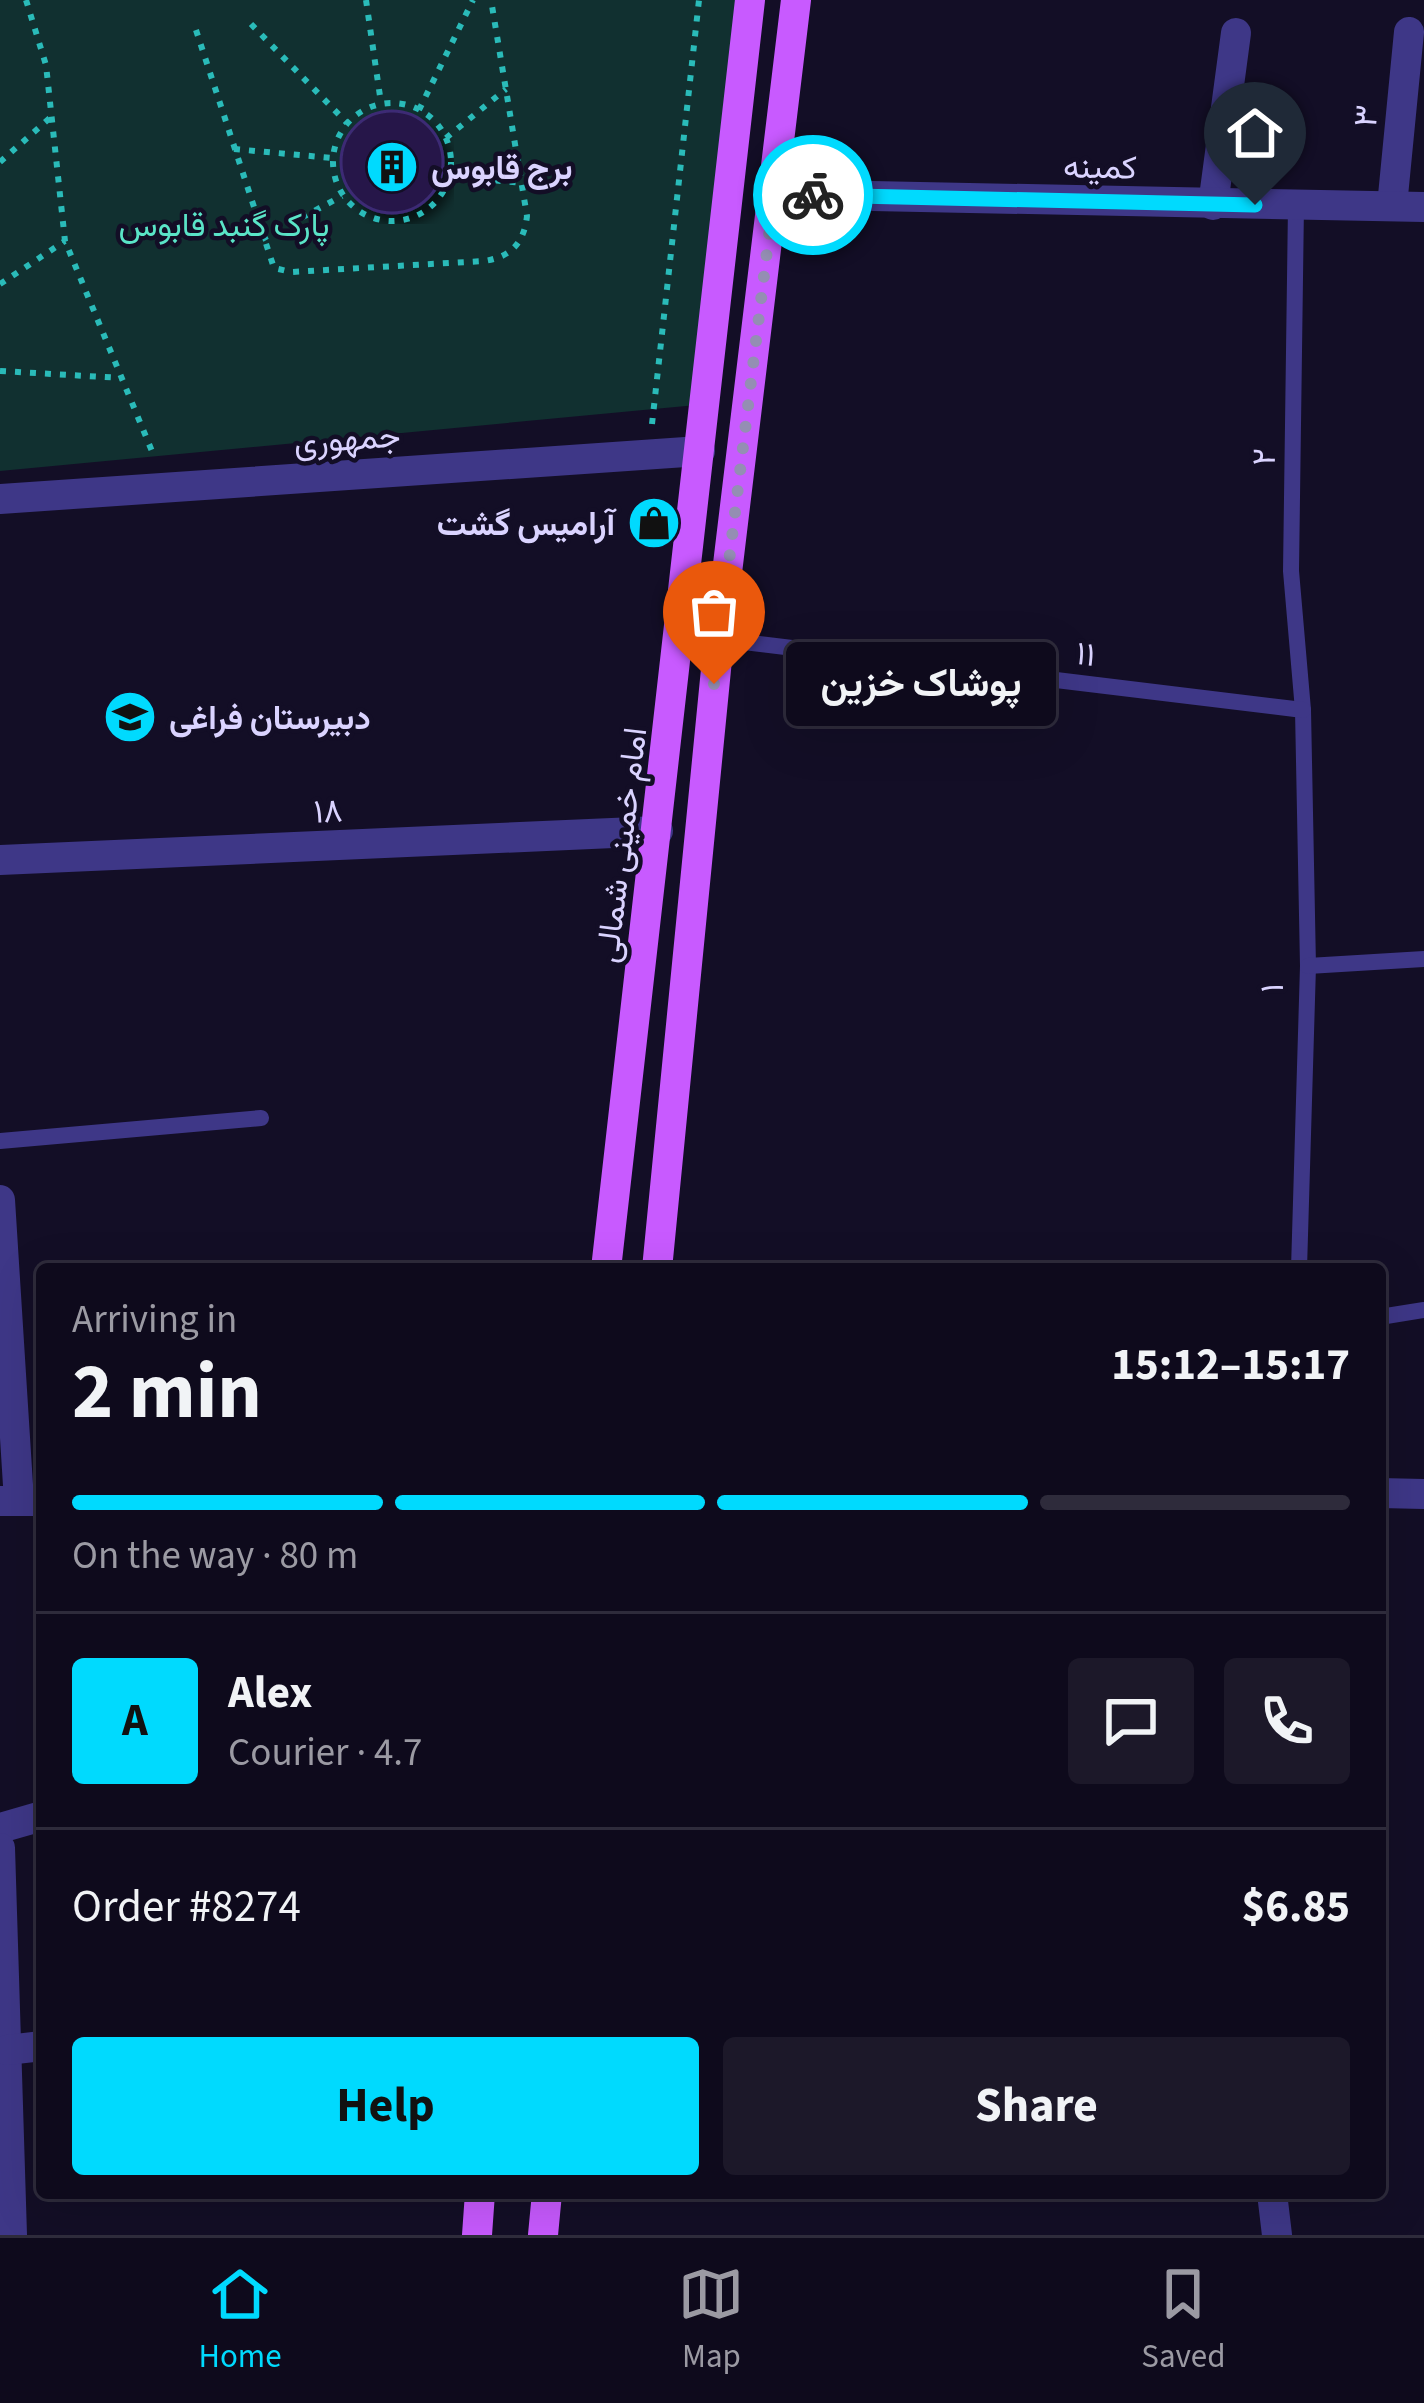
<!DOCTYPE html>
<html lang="en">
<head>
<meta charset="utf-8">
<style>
  :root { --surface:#0e0a1c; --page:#1c1829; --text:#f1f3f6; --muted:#9b9aa3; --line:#2e2b3b; --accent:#00dafe }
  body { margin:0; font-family:"Source Sans 3",Vazirmatn,sans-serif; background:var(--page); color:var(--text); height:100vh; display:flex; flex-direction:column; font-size:45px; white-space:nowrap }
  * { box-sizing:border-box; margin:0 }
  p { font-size:39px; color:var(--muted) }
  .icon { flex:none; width:66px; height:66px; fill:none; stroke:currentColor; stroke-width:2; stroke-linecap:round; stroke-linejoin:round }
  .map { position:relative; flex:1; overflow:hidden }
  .sheet { position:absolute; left:36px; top:1263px; width:1350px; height:936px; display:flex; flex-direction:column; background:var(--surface); border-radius:12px; box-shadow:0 12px 48px #0002,0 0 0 3px var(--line) }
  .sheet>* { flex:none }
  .pin { position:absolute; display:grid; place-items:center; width:102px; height:102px; color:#fff; margin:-123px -51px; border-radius:50% 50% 50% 0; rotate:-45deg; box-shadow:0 0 12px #0007 }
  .pin .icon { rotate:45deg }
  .courier { position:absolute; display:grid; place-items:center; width:120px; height:120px; margin:-60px; border:9px solid #00dafe; border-radius:50%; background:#fff; color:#222; box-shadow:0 3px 15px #0007 }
  .bubble { position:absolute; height:84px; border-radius:12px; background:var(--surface); box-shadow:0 12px 48px #0002,0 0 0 3px var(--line); font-size:39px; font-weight:700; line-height:84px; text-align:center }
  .headline em { font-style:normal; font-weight:700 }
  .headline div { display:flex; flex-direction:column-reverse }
  .headline { display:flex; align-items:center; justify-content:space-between; height:204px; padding:0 36px }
  h1 { font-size:78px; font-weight:700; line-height:90px }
  .bar { display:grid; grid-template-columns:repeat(4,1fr); gap:18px 12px; align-content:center; height:144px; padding:0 36px }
  .bar i { height:15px; border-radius:9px; background:var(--line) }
  .bar .selected { background:var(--accent) }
  .bar p { grid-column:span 4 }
  .line { display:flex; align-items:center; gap:30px; padding:0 36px; border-top:3px solid var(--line) }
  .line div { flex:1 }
  .round { display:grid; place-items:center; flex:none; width:126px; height:126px; border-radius:12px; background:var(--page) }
  .cta { display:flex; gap:24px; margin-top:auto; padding:24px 36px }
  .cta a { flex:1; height:138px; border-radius:12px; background:var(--accent); color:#111; font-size:48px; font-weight:700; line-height:138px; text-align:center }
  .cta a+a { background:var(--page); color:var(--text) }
  .tabs { display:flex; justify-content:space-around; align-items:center; height:168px; border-top:3px solid var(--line); background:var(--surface); font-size:33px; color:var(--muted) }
  .tabs a { display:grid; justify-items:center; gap:6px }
  .tabs .selected { color:var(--accent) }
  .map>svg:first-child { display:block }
  .green { fill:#113030 }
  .building { fill:#251948; stroke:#3c2b74; stroke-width:3; filter:url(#shadow) }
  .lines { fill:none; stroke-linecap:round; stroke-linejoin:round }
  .path { stroke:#2abbb9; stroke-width:6; stroke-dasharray:6 9; stroke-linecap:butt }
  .service { stroke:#3e3787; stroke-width:16 }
  .minor { stroke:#3e3787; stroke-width:30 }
  .tertiary { stroke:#3e3787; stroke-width:30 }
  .primary { stroke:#c85aff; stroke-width:30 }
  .done { stroke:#948eb3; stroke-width:12; stroke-dasharray:0 21.6 }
  .route { stroke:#00dafe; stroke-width:15 }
  .labels { text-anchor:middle; stroke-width:9; stroke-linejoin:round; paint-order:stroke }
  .street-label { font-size:33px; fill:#dad3ff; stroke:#130e26 }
  .poi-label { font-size:33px; font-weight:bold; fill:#dad3ff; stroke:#130e26; text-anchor:start }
  .park-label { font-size:33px; fill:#5ae4c7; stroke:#130e26 }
</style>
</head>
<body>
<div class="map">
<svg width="1424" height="2235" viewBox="0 0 1424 2235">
  <defs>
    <filter id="shadow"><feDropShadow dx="10" dy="10" stdDeviation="6" flood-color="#0009"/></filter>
  </defs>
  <rect width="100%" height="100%" fill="#130e26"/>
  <path class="green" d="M 0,0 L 754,0 L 707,404 L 0,471 Z"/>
  <circle class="building" cx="392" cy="162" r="51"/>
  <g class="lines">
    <g class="path">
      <path d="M 26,0 L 46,65 L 65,241 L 154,456"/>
      <path d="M 366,0 L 381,103"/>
      <path d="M 251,24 L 347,123"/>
      <path d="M 196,30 L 274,268 L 291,272 L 484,261 C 511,257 524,243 527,216 L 491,0"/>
      <circle cx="392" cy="162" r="59"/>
      <path d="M 419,110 L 473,0"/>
      <path d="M 446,138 L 506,89"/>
      <path d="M 234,149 L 332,158"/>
      <path d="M 0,162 L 51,117"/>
      <path d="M 450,176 L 522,183"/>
      <path d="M 262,239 L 342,196"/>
      <path d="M 0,284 L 65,241"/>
      <path d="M 0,371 L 122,378"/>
      <path d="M 652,424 L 699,0"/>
    </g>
    <g class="service">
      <path d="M 1296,205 L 1291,571 L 1303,710 L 1308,966 L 1299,1269"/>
      <path d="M 719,639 L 1303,710"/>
      <path d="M 1308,966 L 1424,959"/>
      <path d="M 0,1141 L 261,1118"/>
      <path d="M 1380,1317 L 1424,1310"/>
    </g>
    <g class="minor">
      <path d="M 1213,205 L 1236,33"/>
      <path d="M 1392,206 L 1409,32"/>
      <path d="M 0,860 L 658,831"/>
      <path d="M 0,1200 L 19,1501"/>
      <path d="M 0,1828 L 42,1816"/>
      <path d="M 0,1848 L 12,2235"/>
      <path d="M 7,2050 L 42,2046"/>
      <path d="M 1272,2193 L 1277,2235"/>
    </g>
    <g class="tertiary">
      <path d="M 774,194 L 1424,207"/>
      <path d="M 0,499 L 700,451"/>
      <path d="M 1380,1493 L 1424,1494"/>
      <path d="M 0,1501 L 42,1501"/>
    </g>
    <g class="primary">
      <path d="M 606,1269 L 750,0"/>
      <path d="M 657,1269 L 719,639 L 796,0"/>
      <path d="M 477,2235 L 480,2193"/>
      <path d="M 543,2235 L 547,2193"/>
    </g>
  </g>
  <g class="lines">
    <path class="done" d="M 714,684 L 774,194 L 813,195"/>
    <path class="route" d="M 813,195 L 1255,205"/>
  </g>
  <defs>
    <g id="building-disc" transform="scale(2.7)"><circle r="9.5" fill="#00dafe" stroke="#130e26"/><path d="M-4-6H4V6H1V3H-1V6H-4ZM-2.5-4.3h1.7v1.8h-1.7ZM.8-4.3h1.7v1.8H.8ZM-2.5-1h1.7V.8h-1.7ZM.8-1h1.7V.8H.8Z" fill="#111"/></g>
    <g id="shop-disc" transform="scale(2.7)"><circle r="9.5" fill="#00dafe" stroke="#130e26"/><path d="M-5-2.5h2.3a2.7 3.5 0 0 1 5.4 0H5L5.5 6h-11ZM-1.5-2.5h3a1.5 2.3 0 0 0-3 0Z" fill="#111"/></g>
    <g id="school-disc" transform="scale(2.7)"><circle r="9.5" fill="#00dafe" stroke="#130e26"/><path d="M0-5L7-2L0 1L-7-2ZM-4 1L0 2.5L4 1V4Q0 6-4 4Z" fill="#111"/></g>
  </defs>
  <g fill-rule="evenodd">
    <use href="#building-disc" x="392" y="167"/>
    <use href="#shop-disc" x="654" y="523"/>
    <use href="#school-disc" x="130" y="717"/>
  </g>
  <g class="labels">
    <g class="street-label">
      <text transform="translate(1365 116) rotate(-84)" y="12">۳</text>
      <text transform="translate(1100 166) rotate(1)" y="12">کمینه</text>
      <text transform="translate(347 438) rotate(-4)" y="12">جمهوری</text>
      <text transform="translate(1263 457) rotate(-89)" y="12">۲</text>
      <text transform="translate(1086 653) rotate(7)" y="12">۱۱</text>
      <text transform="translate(328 810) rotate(-3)" y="12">۱۸</text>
      <text transform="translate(620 845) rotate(-83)" y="12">امام خمینی شمالی</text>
      <text transform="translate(1271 988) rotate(-88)" y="12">۱</text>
    </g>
    <g class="poi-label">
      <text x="431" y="179">برج قابوس</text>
      <text x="615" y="535" text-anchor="end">آرامیس گشت</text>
      <text x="169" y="729">دبیرستان فراغی</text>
    </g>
    <g class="park-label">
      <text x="224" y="236">پارک گنبد قابوس</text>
    </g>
  </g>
</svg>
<div class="pin" style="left:714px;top:684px;background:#ea580c"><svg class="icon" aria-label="bag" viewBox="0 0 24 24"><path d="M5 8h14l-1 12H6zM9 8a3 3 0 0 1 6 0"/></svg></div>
<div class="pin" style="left:1255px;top:205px;background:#1f2937"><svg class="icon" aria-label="home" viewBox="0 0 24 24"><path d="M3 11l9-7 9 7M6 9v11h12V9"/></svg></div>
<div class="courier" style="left:813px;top:195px"><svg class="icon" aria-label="bike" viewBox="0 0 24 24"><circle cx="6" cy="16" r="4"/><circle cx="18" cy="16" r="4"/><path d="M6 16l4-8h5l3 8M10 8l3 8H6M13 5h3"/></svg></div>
<div class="bubble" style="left:786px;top:642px;width:270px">پوشاک خزین</div>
<section class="sheet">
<div class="headline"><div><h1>2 min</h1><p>Arriving in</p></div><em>15:12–15:17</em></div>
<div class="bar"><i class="selected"></i><i class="selected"></i><i class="selected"></i><i></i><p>On the way · 80 m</p></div>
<div class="line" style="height:216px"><b class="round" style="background:var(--accent);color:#111">A</b><div><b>Alex</b><p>Courier · 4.7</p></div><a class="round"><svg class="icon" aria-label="chat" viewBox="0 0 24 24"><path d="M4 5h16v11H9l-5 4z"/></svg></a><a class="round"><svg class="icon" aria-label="phone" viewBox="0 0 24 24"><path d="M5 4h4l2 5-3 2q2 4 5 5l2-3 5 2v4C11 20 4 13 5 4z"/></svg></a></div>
<div class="line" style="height:156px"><div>Order #8274</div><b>$6.85</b></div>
<div class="cta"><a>Help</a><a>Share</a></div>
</section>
</div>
<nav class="tabs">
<a class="selected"><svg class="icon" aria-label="home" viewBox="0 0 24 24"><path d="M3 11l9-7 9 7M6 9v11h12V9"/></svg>Home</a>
<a><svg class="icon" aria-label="map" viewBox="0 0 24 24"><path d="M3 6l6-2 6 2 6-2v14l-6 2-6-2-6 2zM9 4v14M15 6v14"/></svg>Map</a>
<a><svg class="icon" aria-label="saved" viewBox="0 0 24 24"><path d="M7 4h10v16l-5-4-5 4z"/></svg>Saved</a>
</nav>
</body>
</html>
